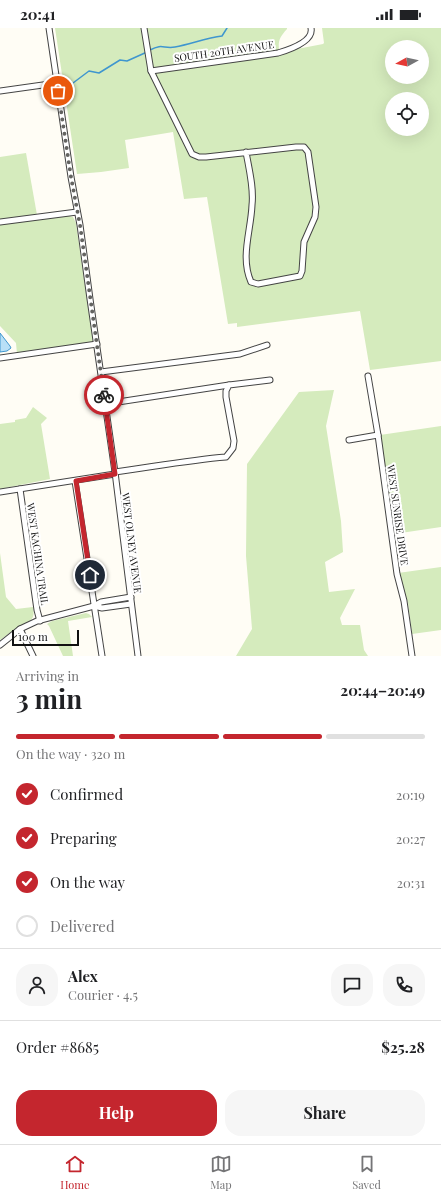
<!DOCTYPE html>
<html lang="en">
<head>
<meta charset="utf-8">
<style>
  :root { --surface:#fff; --page:#f6f6f6; --text:#202124; --muted:#757577; --line:#e0e0e0; --accent:#c4262e }
  body { margin:0; font-family:"Playfair Display",serif; background:var(--page); color:var(--text); height:100vh; display:flex; flex-direction:column; font-size:15px; white-space:nowrap }
  * { box-sizing:border-box; margin:0 }
  p { font-size:13px; color:var(--muted) }
  .icon { flex:none; width:22px; height:22px; fill:none; stroke:currentColor; stroke-width:2; stroke-linecap:round; stroke-linejoin:round }
  .map { position:relative; height:628px; overflow:hidden }
  .panel { display:flex; flex-direction:column; background:var(--surface); flex:1 }
  .panel>* { flex:none }
  .needle { width:26px; rotate:262deg }
  .tools { position:absolute; left:385px; top:12px; display:grid; gap:8px }
  .tools a { display:grid; place-items:center; width:44px; height:44px; border-radius:50%; background:var(--surface); box-shadow:0 4px 16px #0002; font-size:20px }
  .scale { position:absolute; left:12px; bottom:10px; width:67px; box-sizing:border-box; padding-left:4px; border:2px solid #111; border-top:0; font-size:11px; line-height:14px; white-space:nowrap; color:#111; -webkit-text-stroke:3px #fff; paint-order:stroke }
  .pin { position:absolute; display:grid; place-items:center; width:34px; height:34px; color:#fff; margin:-17px; border:2px solid #fff; border-radius:50%; box-shadow:0 1px 4px #0007 }
  .courier { position:absolute; display:grid; place-items:center; width:40px; height:40px; margin:-20px; border:3px solid #c4262e; border-radius:50%; background:#fff; color:#222; box-shadow:0 1px 5px #0007 }
  .summary em { font-style:normal; font-weight:700 }
  .summary div { display:flex; flex-direction:column-reverse }
  .summary { display:flex; align-items:center; justify-content:space-between; height:68px; padding:0 16px }
  h1 { font-size:26px; font-weight:700; line-height:30px }
  .bar { display:grid; grid-template-columns:repeat(4,1fr); gap:6px 4px; align-content:center; height:48px; padding:0 16px }
  .bar i { height:5px; border-radius:3px; background:var(--line) }
  .bar .current { background:var(--accent) }
  .bar p { grid-column:span 4 }
  .line { display:flex; align-items:center; gap:10px; padding:0 16px; border-top:1px solid var(--line) }
  .line div { flex:1 }
  .round { display:grid; place-items:center; flex:none; width:42px; height:42px; border-radius:16px; background:var(--page) }
  ol { padding:0 16px; list-style:none }
  li { display:flex; align-items:center; gap:12px; height:44px }
  li p { margin-inline-start:auto }
  li .icon { padding:4px; border-radius:50%; background:var(--accent); color:#fff; stroke-width:4 }
  li:last-child { color:var(--muted) }
  li i { width:22px; height:22px; border:2px solid var(--line); border-radius:50% }
  .primary-button { display:flex; gap:8px; margin-top:auto; padding:8px 16px }
  .primary-button a { flex:1; height:46px; border-radius:16px; background:var(--accent); color:#fff; font-size:16px; font-weight:700; line-height:46px; text-align:center }
  .primary-button a+a { background:var(--page); color:var(--text) }
  .status { display:flex; justify-content:space-between; align-items:center; height:28px; padding:0 20px; background:var(--surface); direction:ltr }
  .status svg { height:11px; fill:currentColor }
  .menu { display:flex; justify-content:space-around; align-items:center; height:56px; border-top:1px solid var(--line); background:var(--surface); font-size:11px; color:var(--muted) }
  .menu a { display:grid; justify-items:center; gap:2px }
  .menu .current { color:var(--accent) }
  .map>svg:first-child { display:block }
  .green { fill:#d5ebbd; fill-rule:evenodd }
  .water { fill:#b9e0f7; stroke:#3f96cf }
  .lines { fill:none; stroke-linecap:round; stroke-linejoin:round }
  .stream { stroke:#3f96cf; stroke-width:1.5 }
  .minor-casing { stroke:#444; stroke-width:7 }
  .minor { stroke:#fff; stroke-width:5 }
  .done { stroke:#646461; stroke-width:4; stroke-dasharray:0 7.2 }
  .route { stroke:#c4262e; stroke-width:5 }
  .labels { text-anchor:middle; stroke-width:4; stroke-linejoin:round; paint-order:stroke }
  .street-label { font-size:10px; fill:#111; stroke:#fff }
</style>
</head>
<body>
<div class="status"><b>20:41</b><svg viewBox="0 0 49 12"><path d="M0 12V9h3v3zM5 12V6h3v6zM10 12V3h3v9zM15 12V0h3v12zM26 1h20v11H26zM47 4h2v5h-2z"/></svg></div>
<div class="map">
<svg width="441" height="628" viewBox="0 0 441 628">
  <rect width="100%" height="100%" fill="#fffdf5"/>
  <g class="green">
    <path d="M 55,0 L 142,0 L 150,46 L 279,27 L 297,21 L 323,16 L 324,15 L 322,0 L 441,0 L 441,333 L 370,342 L 360,283 L 237,299 L 237,295 L 228,296 L 207,169 L 184,171 L 173,104 L 125,112 L 129,140 L 101,144 L 77,146 ZM 392,19 L 422,19 L 422,49 L 392,49 ZM 392,71 L 422,71 L 422,101 L 392,101 Z"/>
    <path d="M 146,0 L 287,0 L 287,1 C 280,9 278,12 279,22 L 153,40 Z"/>
    <path d="M 26,125 L 37,187 L 0,192 L 0,129 Z"/>
    <path d="M 66,187 L 73,189 L 76,195 L 93,313 L 88,316 L 17,326 L 16,315 L 0,298 L 0,196 Z"/>
    <path d="M 334,362 L 326,398 L 341,493 L 343,524 L 325,534 L 329,564 L 355,561 L 340,590 L 342,597 L 360,597 L 364,622 L 368,628 L 236,628 L 252,601 L 246,528 L 247,436 L 299,364 Z"/>
    <path d="M 33,379 L 47,390 L 41,396 L 50,451 L 0,461 L 0,396 L 15,394 L 15,392 L 26,390 Z"/>
    <path d="M 441,398 L 441,499 L 394,506 L 380,407 Z"/>
    <path d="M 0,525 L 6,569 L 16,581 L 33,579 C 34,584 34,589 31,592 L 11,604 L 0,612 Z"/>
    <path d="M 441,539 L 441,602 L 412,606 L 408,575 L 398,545 Z"/>
    <path d="M 86,585 L 89,586 L 92,589 L 68,593 L 73,628 L 63,628 L 49,598 L 47,596 L 52,593 Z"/>
  </g>
  <path class="water" d="M 0,305 L 10,318 L 11,320 L 7,323 L 0,324 Z"/>
  <g class="lines">
    <g class="stream">
      <path d="M 150,22 C 163,15 163,21 175,19 C 191,16 206,10 222,8 L 227,0"/>
      <path d="M 65,61 L 89,43 L 99,45 L 120,32 L 127,33 L 147,24"/>
    </g>
    <g class="minor-casing">
      <g id="minor">
        <path d="M 49,0 L 71,149 L 80,197 L 90,271 L 115,444 L 138,628"/>
        <path d="M 144,0 L 151,43 L 192,126 L 199,129 L 206,129 L 296,119 L 304,119 L 308,124 L 316,179 L 315,189 L 304,214 L 302,243 L 300,248 L 258,256 L 251,254 C 240,229 251,203 252,177 C 254,160 249,141 246,124"/>
        <path d="M 151,43 L 278,25 C 288,22 314,14 311,0"/>
        <path d="M 0,63 L 57,55"/>
        <path d="M 0,194 L 77,184"/>
        <path d="M 0,330 L 97,316"/>
        <path d="M 101,344 L 240,326 L 267,317"/>
        <path d="M 368,348 L 378,407 L 397,546 L 404,573 L 412,628"/>
        <path d="M 105,376 L 229,357"/>
        <path d="M 349,412 L 378,407"/>
        <path d="M 115,444 C 152,439 189,432 226,429 L 233,420 L 234,413 L 226,369 L 226,363 L 229,357 L 270,352"/>
        <path d="M 75,453 L 102,628"/>
        <path d="M 20,461 L 37,582 L 40,593"/>
        <path d="M 0,464 L 115,446"/>
        <path d="M 94,578 L 102,580 L 131,576"/>
        <path d="M 20,601 L 33,628"/>
        <path d="M 0,617 L 20,601 L 37,593 L 94,578 L 101,574 L 131,569"/>
      </g>
    </g>
    <use href="#minor" class="minor"/>
  </g>
  <g class="lines">
    <path class="done" d="M 58,63 L 71,149 L 80,197 L 104,367"/>
    <path class="route" d="M 90,547 L 76,453 L 115,446 L 104,367"/>
  </g>
  <g class="labels">
    <g class="street-label">
      <text transform="translate(224 23) rotate(-8)" y="4">SOUTH 20TH AVENUE</text>
      <text transform="translate(398 487) rotate(82)" y="4">WEST SUNRISE DRIVE</text>
      <text transform="translate(132 515) rotate(83)" y="4">WEST OLNEY AVENUE</text>
      <text transform="translate(38 526) rotate(82)" y="4">WEST KACHINA TRAIL</text>
    </g>
  </g>
</svg>
<div class="tools">
<a><svg class="needle" viewBox="-14 -14 28 28"><path d="M0-13l5 13h-10z" fill="#e53935"/><path d="M0 13l5-13h-10z" fill="#757577"/></svg></a>
<a><svg class="icon" aria-label="locate" viewBox="0 0 24 24"><circle cx="12" cy="12" r="6"/><path d="M12 2v4M12 18v4M2 12h4M18 12h4"/></svg></a>
</div>
<div class="scale">100 m</div>
<div class="pin" style="left:58px;top:63px;background:#ea580c"><svg class="icon" aria-label="bag" viewBox="0 0 24 24"><path d="M5 8h14l-1 12H6zM9 8a3 3 0 0 1 6 0"/></svg></div>
<div class="pin" style="left:90px;top:547px;background:#1f2937"><svg class="icon" aria-label="home" viewBox="0 0 24 24"><path d="M3 11l9-7 9 7M6 9v11h12V9"/></svg></div>
<div class="courier" style="left:104px;top:367px"><svg class="icon" aria-label="bike" viewBox="0 0 24 24"><circle cx="6" cy="16" r="4"/><circle cx="18" cy="16" r="4"/><path d="M6 16l4-8h5l3 8M10 8l3 8H6M13 5h3"/></svg></div>
</div>
<section class="panel">
<div class="summary"><div><h1>3 min</h1><p>Arriving in</p></div><em>20:44–20:49</em></div>
<div class="bar"><i class="current"></i><i class="current"></i><i class="current"></i><i></i><p>On the way · 320 m</p></div>
<ol>
<li><svg class="icon" aria-label="check" viewBox="0 0 24 24"><path d="M5 12l5 5 9-10"/></svg>Confirmed<p>20:19</p></li>
<li><svg class="icon" aria-label="check" viewBox="0 0 24 24"><path d="M5 12l5 5 9-10"/></svg>Preparing<p>20:27</p></li>
<li><svg class="icon" aria-label="check" viewBox="0 0 24 24"><path d="M5 12l5 5 9-10"/></svg>On the way<p>20:31</p></li>
<li><i></i>Delivered</li>
</ol>
<div class="line" style="height:72px"><a class="round"><svg class="icon" aria-label="person" viewBox="0 0 24 24"><circle cx="12" cy="8" r="4"/><path d="M4 21q1-7 8-7t8 7"/></svg></a><div><b>Alex</b><p>Courier · 4.5</p></div><a class="round"><svg class="icon" aria-label="chat" viewBox="0 0 24 24"><path d="M4 5h16v11H9l-5 4z"/></svg></a><a class="round"><svg class="icon" aria-label="phone" viewBox="0 0 24 24"><path d="M5 4h4l2 5-3 2q2 4 5 5l2-3 5 2v4C11 20 4 13 5 4z"/></svg></a></div>
<div class="line" style="height:52px"><div>Order #8685</div><b>$25.28</b></div>
<div class="primary-button"><a>Help</a><a>Share</a></div>
</section>
<nav class="menu">
<a class="current"><svg class="icon" aria-label="home" viewBox="0 0 24 24"><path d="M3 11l9-7 9 7M6 9v11h12V9"/></svg>Home</a>
<a><svg class="icon" aria-label="map" viewBox="0 0 24 24"><path d="M3 6l6-2 6 2 6-2v14l-6 2-6-2-6 2zM9 4v14M15 6v14"/></svg>Map</a>
<a><svg class="icon" aria-label="saved" viewBox="0 0 24 24"><path d="M7 4h10v16l-5-4-5 4z"/></svg>Saved</a>
</nav>
</body>
</html>
